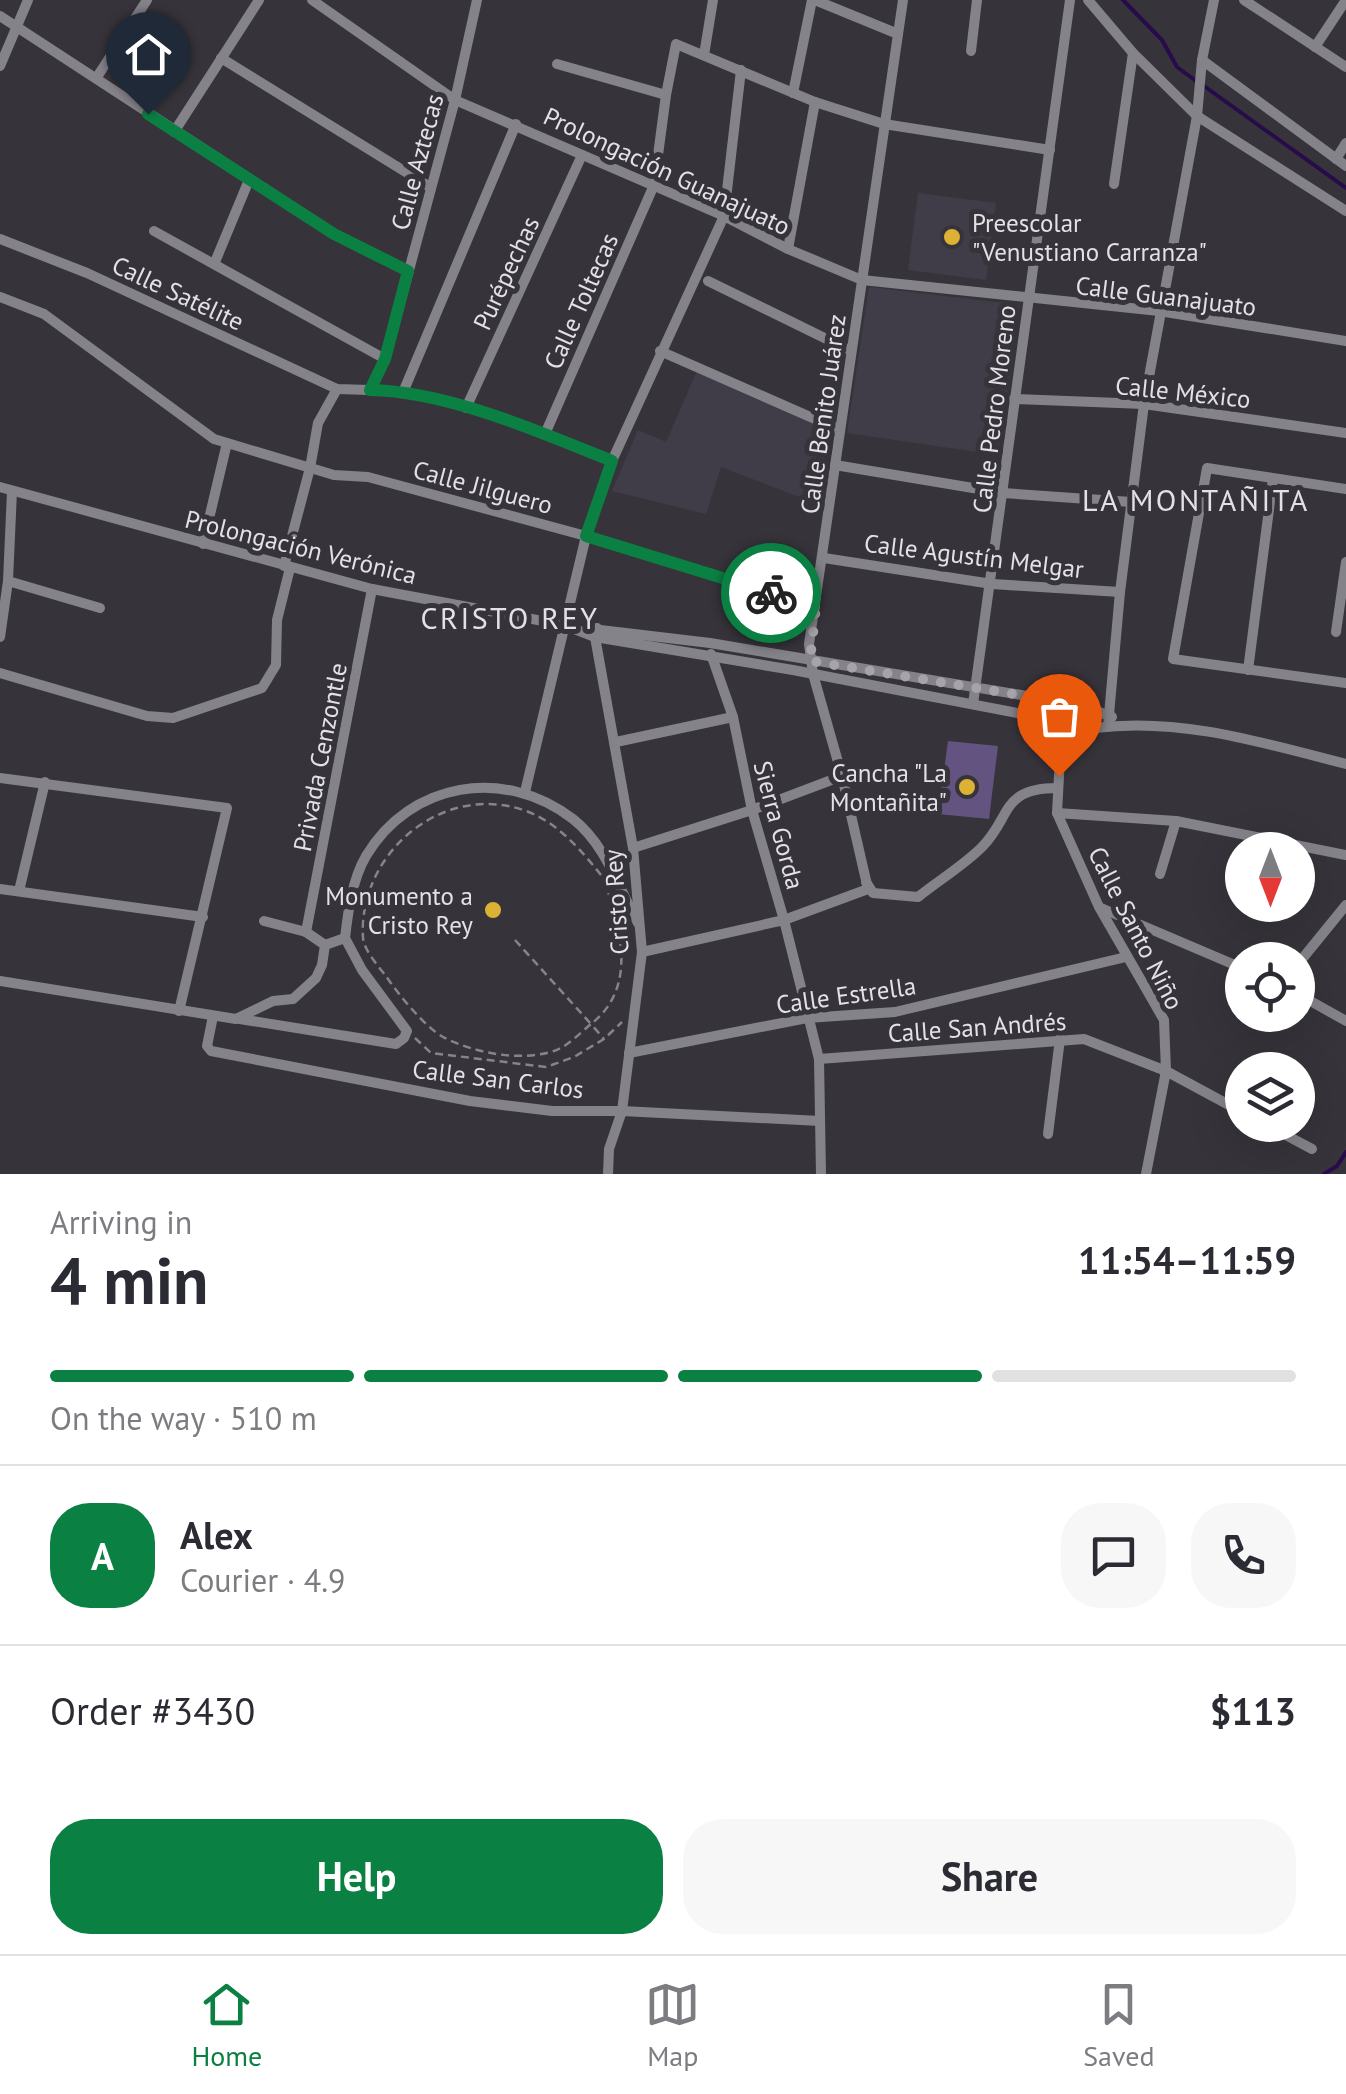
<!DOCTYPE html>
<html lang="en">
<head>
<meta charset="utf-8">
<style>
  :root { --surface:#fff; --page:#f7f7f7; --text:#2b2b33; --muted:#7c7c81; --line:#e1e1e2; --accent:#0b8043 }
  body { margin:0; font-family:"PT Sans",sans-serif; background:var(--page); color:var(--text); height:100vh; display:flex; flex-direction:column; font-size:38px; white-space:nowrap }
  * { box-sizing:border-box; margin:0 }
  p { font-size:32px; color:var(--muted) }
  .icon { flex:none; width:55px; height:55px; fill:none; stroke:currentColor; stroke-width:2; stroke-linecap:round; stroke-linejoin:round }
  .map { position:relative; height:1174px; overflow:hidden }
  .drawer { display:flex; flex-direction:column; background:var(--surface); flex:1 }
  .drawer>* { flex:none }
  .needle { width:65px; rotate:180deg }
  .buttons { position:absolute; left:1225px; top:832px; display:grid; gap:20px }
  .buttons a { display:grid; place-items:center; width:90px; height:90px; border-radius:50%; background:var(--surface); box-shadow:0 10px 40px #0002; font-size:50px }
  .pin { position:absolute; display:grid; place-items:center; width:85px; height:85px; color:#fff; margin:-102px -42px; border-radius:50% 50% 50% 0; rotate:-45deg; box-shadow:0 0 10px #0007 }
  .pin .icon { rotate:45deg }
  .courier { position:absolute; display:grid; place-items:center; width:100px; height:100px; margin:-50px; border:8px solid #0b8043; border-radius:50%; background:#fff; color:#222; box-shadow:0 2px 12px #0007 }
  .summary em { font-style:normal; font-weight:600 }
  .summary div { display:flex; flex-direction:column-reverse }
  .summary { display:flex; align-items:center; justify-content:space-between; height:170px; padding:0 50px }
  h1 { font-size:65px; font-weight:600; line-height:75px }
  .bar { display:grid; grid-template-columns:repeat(4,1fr); gap:15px 10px; align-content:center; height:120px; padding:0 50px }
  .bar i { height:12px; border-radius:8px; background:var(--line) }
  .bar .selected { background:var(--accent) }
  .bar p { grid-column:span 4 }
  .line { display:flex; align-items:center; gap:25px; padding:0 50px; border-top:2px solid var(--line) }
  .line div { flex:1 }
  .round { display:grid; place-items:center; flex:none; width:105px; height:105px; border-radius:40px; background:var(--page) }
  .primary-button { display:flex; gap:20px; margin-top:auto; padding:20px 50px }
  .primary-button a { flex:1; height:115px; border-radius:40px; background:var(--accent); color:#fff; font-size:40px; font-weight:600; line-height:115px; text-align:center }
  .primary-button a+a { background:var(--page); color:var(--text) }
  .tab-bar { display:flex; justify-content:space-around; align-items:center; height:140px; border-top:2px solid var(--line); background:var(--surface); font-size:28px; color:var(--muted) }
  .tab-bar a { display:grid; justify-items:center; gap:5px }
  .tab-bar .selected { color:var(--accent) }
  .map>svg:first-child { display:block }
  .built { fill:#403d49 }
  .green { fill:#625380 }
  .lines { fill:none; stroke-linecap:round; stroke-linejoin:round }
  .stream { stroke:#280b4a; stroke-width:4 }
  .path { stroke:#868489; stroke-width:2.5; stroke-dasharray:8 5; stroke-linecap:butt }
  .street { stroke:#85838a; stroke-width:10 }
  .done { stroke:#a6a4a9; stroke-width:10; stroke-dasharray:0 18 }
  .route { stroke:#0b8043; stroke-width:12 }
  .poi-dot { fill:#ddb133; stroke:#36343a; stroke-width:4 }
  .labels { text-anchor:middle; stroke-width:10; stroke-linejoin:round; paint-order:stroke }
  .street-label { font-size:25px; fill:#e2e1e5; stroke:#36343a }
  .poi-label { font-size:25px; fill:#e2e1e5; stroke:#36343a; text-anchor:end }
  .quarter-label { font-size:30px; letter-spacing:2.5px; fill:#e2e1e5; stroke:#36343a }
</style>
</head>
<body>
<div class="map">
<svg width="1346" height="1174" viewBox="0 0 1346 1174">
  <rect width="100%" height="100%" fill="#36343a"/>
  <g class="built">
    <path d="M 918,193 L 996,203 L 986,280 L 908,270 Z"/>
    <path d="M 869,287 L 1020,305 L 998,455 L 847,433 Z"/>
    <path d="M 697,371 L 829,429 L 820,505 L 721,467 L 706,514 L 612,491 L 638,430 L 666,442 Z"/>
  </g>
  <path class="green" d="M 948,741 L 998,746 L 989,819 L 938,814 Z"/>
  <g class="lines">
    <g class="stream">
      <path d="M 1123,0 L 1162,40 L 1177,67 L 1196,81"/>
      <path d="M 1204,86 L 1346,188"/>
      <path d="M 1324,1174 L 1337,1166 L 1346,1152"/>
    </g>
    <g class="path">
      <path d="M 601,875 C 581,850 557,822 526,811 C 444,781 358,852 363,938 C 364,950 378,966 386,976 C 397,993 426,1028 443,1037 C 474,1053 520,1062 554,1051 C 567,1047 580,1033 591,1024 L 604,1039"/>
      <path d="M 515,940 L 591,1024 C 636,989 622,933 606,886"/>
      <path d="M 415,1038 L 431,1053 L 546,1067 L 574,1057 L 604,1039 L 622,1022"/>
    </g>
    <g class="street">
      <path d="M 312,0 L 455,100 L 724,216 L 788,249 L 862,280 L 1159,311 L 1346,341"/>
      <path d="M 815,0 L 898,34"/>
      <path d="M 1088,0 L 1133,53 L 1197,116 L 1346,211"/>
      <path d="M 1244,0 L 1346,67"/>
      <path d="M 0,16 L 334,234 L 408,271"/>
      <path d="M 1315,47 L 1346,0"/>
      <path d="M 971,51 L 977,0"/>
      <path d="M 704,55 L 713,0"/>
      <path d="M 221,58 L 430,187"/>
      <path d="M 1202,60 L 1346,166"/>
      <path d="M 557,64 L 666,95"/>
      <path d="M 0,66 L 28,0"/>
      <path d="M 97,77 L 147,0"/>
      <path d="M 793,93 L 812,0"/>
      <path d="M 174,132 L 259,0"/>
      <path d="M 1336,159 L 1346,143"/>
      <path d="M 1114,184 L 1133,53"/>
      <path d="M 154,231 L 385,359"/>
      <path d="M 0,239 L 87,273 L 337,389 L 370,390 L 385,359 L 455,100 L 477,0"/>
      <path d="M 788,249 L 815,102"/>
      <path d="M 215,262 L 249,180"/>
      <path d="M 708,281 L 851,351"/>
      <path d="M 0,297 L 44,314 L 214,439 L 334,475 L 368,477 L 586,536 L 815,607"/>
      <path d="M 660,351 L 840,430"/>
      <path d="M 370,390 C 449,391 539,431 612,461"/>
      <path d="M 404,390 L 516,124"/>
      <path d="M 1014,399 L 1144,404 L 1346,433"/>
      <path d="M 466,408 L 582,155"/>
      <path d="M 545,434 L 654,185 L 666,95 L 676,44 L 815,102 L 884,124 L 1050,150"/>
      <path d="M 835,465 L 1003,493 L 1131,502"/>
      <path d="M 0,487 L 372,589 L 564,625 L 595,637 L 793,670 L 1095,728 C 1180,717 1264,743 1346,764"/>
      <path d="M 1346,489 L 1207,468 L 1173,659 L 1346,683"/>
      <path d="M 203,544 L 227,443"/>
      <path d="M 824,558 L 992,584 L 1120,592"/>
      <path d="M 284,566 L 310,468 L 318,423 L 337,389"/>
      <path d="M 8,581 L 100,608"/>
      <path d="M 597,628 L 595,637 L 633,848 L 642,952 L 622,1111 L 609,1149 L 608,1174"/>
      <path d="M 592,629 L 710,643 L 1063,702 L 1089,708 L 1112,717"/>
      <path d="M 1336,632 L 1346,562"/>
      <path d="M 0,637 L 8,581 L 12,491"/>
      <path d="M 711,654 L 733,717 L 752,810 L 784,920 L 819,1059 L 821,1174"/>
      <path d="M 1248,670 L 1273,479"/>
      <path d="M 0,673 L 147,716 L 173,718 L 262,688 L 276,665 L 277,620 L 290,568"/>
      <path d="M 1063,702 L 1057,813 L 1099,907 L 1164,1020 L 1166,1071 L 1146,1174"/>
      <path d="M 973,704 L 1070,0"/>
      <path d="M 1108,726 L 1120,592 L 1144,404 L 1197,116 L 1202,60 L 1214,0"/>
      <path d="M 616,742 L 733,717"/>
      <path d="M 0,778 L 227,808 L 179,1011"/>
      <path d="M 525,792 L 586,536 L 612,461 L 724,216 L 741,70"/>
      <path d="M 1057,813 L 1176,821 L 1346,855"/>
      <path d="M 633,848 L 752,810 L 842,776"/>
      <path d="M 1160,874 L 1176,821"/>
      <path d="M 866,882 L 873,893 L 918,897 C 939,880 963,866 982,847 C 1012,817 1000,788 1058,788"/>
      <path d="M 0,889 L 203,917"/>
      <path d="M 19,891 L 45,782"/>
      <path d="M 1101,908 L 1242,968"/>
      <path d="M 306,932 L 372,589"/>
      <path d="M 345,938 C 348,912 352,880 366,856 C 410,782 504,766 573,819 C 606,845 618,887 638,923"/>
      <path d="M 642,952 L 784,920 L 868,889 L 842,776 L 813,674 L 809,644 L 903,0"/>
      <path d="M 1298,964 L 1346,905"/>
      <path d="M 0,981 L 236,1019 L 273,1001 L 293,999 L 316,978 L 322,965 L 325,945 L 306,932 L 264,921"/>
      <path d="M 1298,994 L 1346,1021"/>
      <path d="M 213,1016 L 207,1046 L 211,1051 L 470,1101 L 552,1111 L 622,1111 L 820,1121"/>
      <path d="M 240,1019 L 396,1044 L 404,1038 L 407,1031 L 362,970 L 345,938 L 325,945"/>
      <path d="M 629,1053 L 807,1018 L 895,1012 L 1126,957"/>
      <path d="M 819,1059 L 1084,1039 L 1166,1071 L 1242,1112"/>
      <path d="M 1267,1125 L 1312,1149"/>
      <path d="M 1048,1134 L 1060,1039"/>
    </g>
  </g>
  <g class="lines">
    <path class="done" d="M 771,593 L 816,607 L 810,661 L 1063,702 L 1059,776"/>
    <path class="route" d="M 148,114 L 334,234 L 408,271 L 385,359 L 370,390 C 446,391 541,432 612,461 L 586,536 L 771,593"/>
  </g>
  <g class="poi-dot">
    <circle cx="952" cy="237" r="10"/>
    <circle cx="967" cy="787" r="10"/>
    <circle cx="493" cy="910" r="10"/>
  </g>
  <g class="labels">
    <g class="street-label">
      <text transform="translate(417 162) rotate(-75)" y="9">Calle Aztecas</text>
      <text transform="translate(667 171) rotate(25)" y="9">Prolongación Guanajuato</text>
      <text transform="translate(506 273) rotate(-65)" y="9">Purépechas</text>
      <text transform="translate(178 293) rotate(25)" y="9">Calle Satélite</text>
      <text transform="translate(1166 296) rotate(7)" y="9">Calle Guanajuato</text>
      <text transform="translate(581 301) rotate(-66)" y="9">Calle Toltecas</text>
      <text transform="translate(1183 392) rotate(6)" y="9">Calle México</text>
      <text transform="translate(994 409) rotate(-83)" y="9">Calle Pedro Moreno</text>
      <text transform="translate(823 414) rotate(-82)" y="9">Calle Benito Juárez</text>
      <text transform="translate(483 487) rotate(15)" y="9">Calle Jilguero</text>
      <text transform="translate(301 547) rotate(14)" y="9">Prolongación Verónica</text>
      <text transform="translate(974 556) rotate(7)" y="9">Calle Agustín Melgar</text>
      <text transform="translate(320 757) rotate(-79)" y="9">Privada Cenzontle</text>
      <text transform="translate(779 825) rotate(75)" y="9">Sierra Gorda</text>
      <text transform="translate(616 902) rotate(-94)" y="9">Cristo Rey</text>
      <text transform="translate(1136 928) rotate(63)" y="9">Calle Santo Niño</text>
      <text transform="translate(846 995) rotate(-8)" y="9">Calle Estrella</text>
      <text transform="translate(977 1027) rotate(-4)" y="9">Calle San Andrés</text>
      <text transform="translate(498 1079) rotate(7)" y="9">Calle San Carlos</text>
    </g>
    <g class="poi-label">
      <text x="972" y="232" text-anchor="start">Preescolar<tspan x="972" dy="29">"Venustiano Carranza"</tspan></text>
      <text x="947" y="782">Cancha "La<tspan x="947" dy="29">Montañita"</tspan></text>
      <text x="473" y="905">Monumento a<tspan x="473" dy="29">Cristo Rey</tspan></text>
    </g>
    <g class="quarter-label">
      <text x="1196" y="511">LA MONTAÑITA</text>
      <text x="510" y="629">CRISTO REY</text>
    </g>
  </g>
</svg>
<div class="buttons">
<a><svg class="needle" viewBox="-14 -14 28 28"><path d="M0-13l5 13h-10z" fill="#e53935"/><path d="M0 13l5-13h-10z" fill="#7c7c81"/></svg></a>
<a><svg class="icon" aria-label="locate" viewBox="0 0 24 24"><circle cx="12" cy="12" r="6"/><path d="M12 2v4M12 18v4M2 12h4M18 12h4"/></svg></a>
<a><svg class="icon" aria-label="layers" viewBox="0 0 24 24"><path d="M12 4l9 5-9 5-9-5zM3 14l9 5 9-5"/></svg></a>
</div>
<div class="pin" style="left:1059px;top:776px;background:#ea580c"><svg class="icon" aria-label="bag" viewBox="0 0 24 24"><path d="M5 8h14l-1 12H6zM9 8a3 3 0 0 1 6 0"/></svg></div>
<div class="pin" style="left:148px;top:114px;background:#1f2937"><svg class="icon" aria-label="home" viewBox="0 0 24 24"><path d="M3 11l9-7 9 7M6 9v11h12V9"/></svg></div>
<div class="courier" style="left:771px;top:593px"><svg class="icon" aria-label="bike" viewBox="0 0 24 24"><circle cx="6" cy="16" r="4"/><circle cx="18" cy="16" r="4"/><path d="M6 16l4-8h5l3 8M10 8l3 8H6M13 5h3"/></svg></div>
</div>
<section class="drawer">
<div class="summary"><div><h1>4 min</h1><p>Arriving in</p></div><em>11:54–11:59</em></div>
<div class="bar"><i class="selected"></i><i class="selected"></i><i class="selected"></i><i></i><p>On the way · 510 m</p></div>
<div class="line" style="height:180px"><b class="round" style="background:var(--accent);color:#fff">A</b><div><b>Alex</b><p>Courier · 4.9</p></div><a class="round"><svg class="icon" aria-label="chat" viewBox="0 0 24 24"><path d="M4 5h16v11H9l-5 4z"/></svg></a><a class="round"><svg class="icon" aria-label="phone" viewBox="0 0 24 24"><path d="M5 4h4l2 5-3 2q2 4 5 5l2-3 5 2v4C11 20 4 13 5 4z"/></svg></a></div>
<div class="line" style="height:130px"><div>Order #3430</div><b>$113</b></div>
<div class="primary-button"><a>Help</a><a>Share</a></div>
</section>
<nav class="tab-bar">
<a class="selected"><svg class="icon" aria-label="home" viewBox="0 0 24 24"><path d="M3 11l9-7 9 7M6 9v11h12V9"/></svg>Home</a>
<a><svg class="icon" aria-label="map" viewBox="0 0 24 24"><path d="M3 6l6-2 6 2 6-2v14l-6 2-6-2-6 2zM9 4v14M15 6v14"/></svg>Map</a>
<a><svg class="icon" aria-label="saved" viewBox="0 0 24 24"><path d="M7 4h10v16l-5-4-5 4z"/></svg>Saved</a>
</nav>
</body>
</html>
